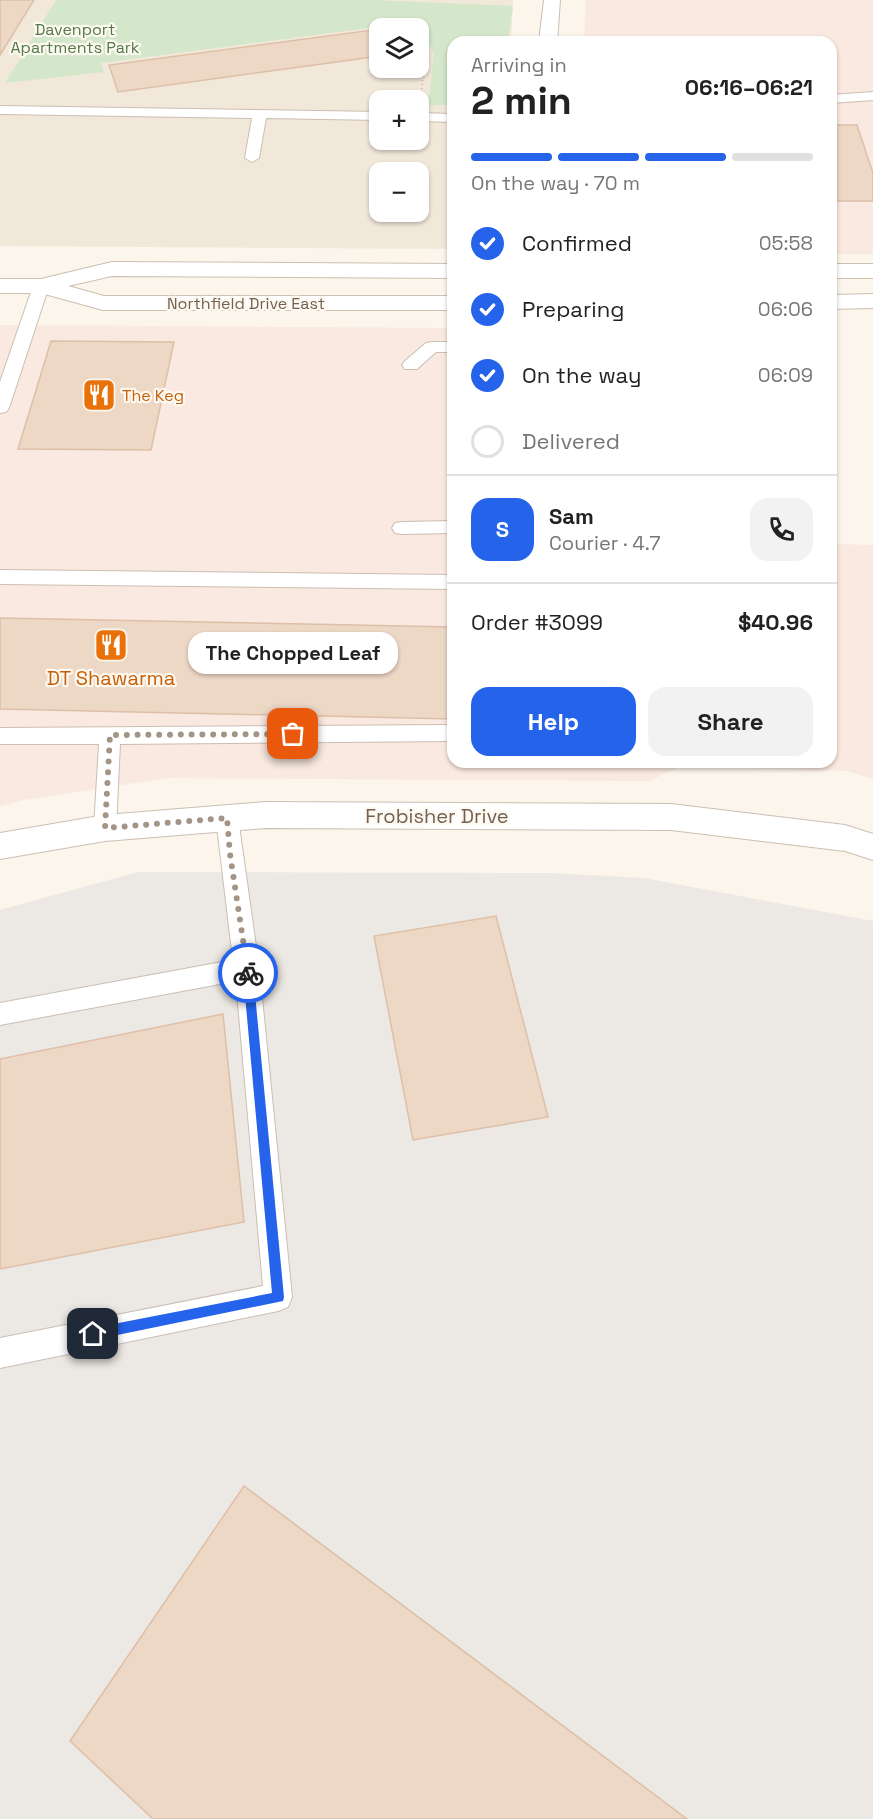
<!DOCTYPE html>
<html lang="en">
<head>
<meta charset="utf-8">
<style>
  :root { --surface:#fff; --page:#f2f2f2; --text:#222; --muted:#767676; --line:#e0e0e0; --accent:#2563eb }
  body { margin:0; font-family:"Space Grotesk",sans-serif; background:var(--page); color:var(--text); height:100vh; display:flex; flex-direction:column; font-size:22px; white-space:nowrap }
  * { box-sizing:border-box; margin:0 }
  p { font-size:20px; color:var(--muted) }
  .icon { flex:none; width:33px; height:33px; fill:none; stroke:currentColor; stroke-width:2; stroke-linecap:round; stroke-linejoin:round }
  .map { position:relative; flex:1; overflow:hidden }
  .sheet { position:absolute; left:447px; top:36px; width:390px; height:732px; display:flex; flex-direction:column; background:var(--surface); border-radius:18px; box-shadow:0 2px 4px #0004 }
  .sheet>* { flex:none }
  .tools { position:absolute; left:369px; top:18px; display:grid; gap:12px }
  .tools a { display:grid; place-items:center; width:60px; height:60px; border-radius:12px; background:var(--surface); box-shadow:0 2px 4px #0004; font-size:30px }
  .pin { position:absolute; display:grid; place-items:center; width:51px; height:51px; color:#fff; margin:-26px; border-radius:12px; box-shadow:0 3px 9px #0006 }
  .courier { position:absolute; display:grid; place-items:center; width:60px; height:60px; margin:-30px; border:4px solid #2563eb; border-radius:50%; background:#fff; color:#222; box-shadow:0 2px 8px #0007 }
  .bubble { position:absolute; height:42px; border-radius:18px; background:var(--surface); box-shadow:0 2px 4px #0004; font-size:20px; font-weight:700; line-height:42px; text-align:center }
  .head em { font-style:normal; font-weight:700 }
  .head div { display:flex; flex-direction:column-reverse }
  .head { display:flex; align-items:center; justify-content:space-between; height:102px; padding:0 24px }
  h1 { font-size:39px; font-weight:700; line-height:45px }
  .bar { display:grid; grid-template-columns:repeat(4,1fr); gap:9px 6px; align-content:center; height:72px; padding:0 24px }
  .bar i { height:8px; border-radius:4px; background:var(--line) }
  .bar .current { background:var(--accent) }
  .bar p { grid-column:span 4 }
  .line { display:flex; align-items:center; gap:15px; padding:0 24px; border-top:2px solid var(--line) }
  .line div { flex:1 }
  .round { display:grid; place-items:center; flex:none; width:63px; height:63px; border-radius:18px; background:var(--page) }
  ol { padding:0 24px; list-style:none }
  li { display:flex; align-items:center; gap:18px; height:66px }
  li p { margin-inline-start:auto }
  li .icon { padding:6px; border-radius:50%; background:var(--accent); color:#fff; stroke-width:4 }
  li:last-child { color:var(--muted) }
  li i { width:33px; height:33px; border:3px solid var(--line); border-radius:50% }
  .button { display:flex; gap:12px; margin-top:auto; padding:12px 24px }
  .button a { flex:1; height:69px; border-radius:18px; background:var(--accent); color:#fff; font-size:24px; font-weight:700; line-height:69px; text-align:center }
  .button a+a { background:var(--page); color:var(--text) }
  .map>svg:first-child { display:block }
  .residential { fill:#f1e8da; fill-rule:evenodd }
  .commercial { fill:#f9e9e0 }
  .industrial { fill:#ece8e3 }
  .green { fill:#d4e7ca }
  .building { fill:#edd7c5; stroke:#debfa8; stroke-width:1.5 }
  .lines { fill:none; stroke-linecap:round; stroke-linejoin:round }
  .lane-casing { stroke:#ccbeb2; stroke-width:2 }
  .street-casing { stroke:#ccbeb2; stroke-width:2 }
  .secondary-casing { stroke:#cebfaf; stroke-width:2 }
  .path { stroke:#d2bba8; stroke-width:2; stroke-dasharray:1 3; stroke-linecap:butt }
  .lane { fill:#fff; fill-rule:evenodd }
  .street { fill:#fff; fill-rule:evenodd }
  .secondary { fill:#fff; fill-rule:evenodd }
  .route { fill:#2563eb }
  .done { stroke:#a39486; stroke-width:6; stroke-dasharray:0 10.8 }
  .labels { text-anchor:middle; stroke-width:4.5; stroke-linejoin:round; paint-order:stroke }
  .far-park-label { font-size:16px; fill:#54784a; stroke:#fdf9f1 }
  .far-street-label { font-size:16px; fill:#735f50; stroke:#fdf9f1 }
  .far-food-label { font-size:16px; fill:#c56008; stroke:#fdf9f1; text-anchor:start }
  .food-label { font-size:20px; fill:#c56008; stroke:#fdf9f1 }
  .street-label { font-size:20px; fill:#735f50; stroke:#fdf9f1 }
</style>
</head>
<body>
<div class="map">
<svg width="873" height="1819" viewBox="0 0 873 1819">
  <rect width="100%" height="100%" fill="#fbf5eb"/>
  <path class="residential" d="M 0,0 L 513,0 L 511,42 L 453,42 L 453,249 L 0,246 ZM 380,28 L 418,28 L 418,68 L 380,68 ZM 380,100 L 418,100 L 418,140 L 380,140 ZM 380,172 L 418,172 L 418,212 L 380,212 Z"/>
  <g class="commercial">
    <path d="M 586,0 L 873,0 L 873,254 L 831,254 L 831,42 L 584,42 Z"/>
    <path d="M 0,325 L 453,328 L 453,762 L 831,762 L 831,544 L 873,545 L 873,779 L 847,771 L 681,766 L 649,781 L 167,778 L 24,800 L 0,806 Z"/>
  </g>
  <path class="industrial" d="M 138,872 L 549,873 L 644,878 L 873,921 L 873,1819 L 0,1819 L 0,910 Z"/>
  <path class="green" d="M 56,0 L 372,0 L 513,6 L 508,42 L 453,42 L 453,105 L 428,105 L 434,53 L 416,22 L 101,63 L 104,72 L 5,83 Z"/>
  <g class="building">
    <path d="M 0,0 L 34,0 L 0,55 Z"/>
    <path d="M 380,29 L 380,56 L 118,92 L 109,65 Z"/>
    <path d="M 831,125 L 857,125 L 873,173 L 873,201 L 831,201 Z"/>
    <path d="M 51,341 L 174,342 L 151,450 L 18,449 Z"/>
    <path d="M 0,618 L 453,627 L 453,719 L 0,709 Z"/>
    <path d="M 496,916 L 548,1117 L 413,1140 L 374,936 Z"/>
    <path d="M 223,1014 L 244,1222 L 0,1269 L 0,1059 Z"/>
    <path d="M 244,1486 L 687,1819 L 153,1819 L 70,1741 Z"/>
  </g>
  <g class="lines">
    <g class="lane-casing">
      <g id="lane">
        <path d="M 873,92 L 873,100 L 831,103 L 831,95 Z"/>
        <path d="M 0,106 L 380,112 L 380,120 L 266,118 L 259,158 L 252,162 L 245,158 L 252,118 L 0,114 Z"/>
        <path d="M 418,113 L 453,114 L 453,122 L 418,121 Z"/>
        <path d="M 41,281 L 49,286 L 9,408 L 6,412 L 0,413 L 0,382 L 33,286 Z"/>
        <path d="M 432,342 L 453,342 L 453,352 L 436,352 L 417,369 L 405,369 L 402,365 L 405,361 L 426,343 Z"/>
        <path d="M 453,521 L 453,533 L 402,534 L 395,533 L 392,528 L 395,523 L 402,522 Z"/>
        <path d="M 0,570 L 453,575 L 453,589 L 0,584 Z"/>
        <path d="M 453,725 L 453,741 L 120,744 L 116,828 L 113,835 L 105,837 L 97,835 L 94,828 L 99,744 L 0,744 L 0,728 Z"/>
        <path d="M 227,809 L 235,811 L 238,818 L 259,968 L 292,1297 L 288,1307 L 278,1311 L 0,1368 L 0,1338 L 263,1286 L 236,981 L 0,1025 L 0,1003 L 233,960 L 216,818 L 219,811 Z"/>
      </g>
    </g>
    <g class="street-casing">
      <g id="street">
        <path d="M 544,0 L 560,0 L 557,42 L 539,42 Z"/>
        <path d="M 265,802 L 671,804 L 845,825 L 873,834 L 873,860 L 845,851 L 671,830 L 265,828 L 105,841 L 0,859 L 0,833 L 105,815 Z"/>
      </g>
    </g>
    <g class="secondary-casing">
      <g id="secondary">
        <path d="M 112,262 L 453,264 L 453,278 L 112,276 L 68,286 L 104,296 L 453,296 L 453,310 L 103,310 L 41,293 L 0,293 L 0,279 L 41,279 Z"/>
        <rect x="831" y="264" width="42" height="14"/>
        <path d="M 873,294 L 873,308 L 831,309 L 831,295 Z"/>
      </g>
    </g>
    <path class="path" d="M 422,89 L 424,52"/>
    <use href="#lane" class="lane"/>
    <use href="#street" class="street"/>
    <use href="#secondary" class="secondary"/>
  </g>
  <path class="route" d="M 248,969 L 253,973 L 284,1297 L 283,1301 L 93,1340 L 89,1339 L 87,1334 L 93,1328 L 272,1293 L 243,973 Z"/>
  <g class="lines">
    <path class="done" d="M 248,973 L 230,854 L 227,818 L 105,828 L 110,735 L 293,734"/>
  </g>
  <defs>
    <g id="restaurant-square" transform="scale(1.725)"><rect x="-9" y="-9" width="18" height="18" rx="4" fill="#e8710a" stroke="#fdf9f1"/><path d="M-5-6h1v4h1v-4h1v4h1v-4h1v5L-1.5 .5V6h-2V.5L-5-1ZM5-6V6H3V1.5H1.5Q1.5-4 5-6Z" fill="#fff"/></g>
  </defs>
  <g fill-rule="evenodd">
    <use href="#restaurant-square" x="99" y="395"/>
    <use href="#restaurant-square" x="111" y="645"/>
  </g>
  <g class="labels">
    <g class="far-park-label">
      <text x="75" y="35">Davenport<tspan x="75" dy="18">Apartments Park</tspan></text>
    </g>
    <g class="far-street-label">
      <text x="246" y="309">Northfield Drive East</text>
    </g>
    <g class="far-food-label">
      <text x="122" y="401">The Keg</text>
    </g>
    <g class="food-label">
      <text x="111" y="685">DT Shawarma</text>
    </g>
    <g class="street-label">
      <text x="437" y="823">Frobisher Drive</text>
    </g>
  </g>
</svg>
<div class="tools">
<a><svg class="icon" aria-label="layers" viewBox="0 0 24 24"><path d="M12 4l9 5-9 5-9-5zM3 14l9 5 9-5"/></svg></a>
<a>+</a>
<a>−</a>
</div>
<div class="pin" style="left:293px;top:734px;background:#ea580c"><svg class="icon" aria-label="bag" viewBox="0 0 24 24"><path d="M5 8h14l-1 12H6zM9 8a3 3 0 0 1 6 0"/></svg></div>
<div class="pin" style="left:93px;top:1334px;background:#1f2937"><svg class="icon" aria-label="home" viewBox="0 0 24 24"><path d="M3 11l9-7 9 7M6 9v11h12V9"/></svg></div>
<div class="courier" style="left:248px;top:973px"><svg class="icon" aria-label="bike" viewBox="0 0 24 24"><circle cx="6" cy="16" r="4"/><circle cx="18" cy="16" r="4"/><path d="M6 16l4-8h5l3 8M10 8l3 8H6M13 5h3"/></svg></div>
<div class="bubble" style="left:188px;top:632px;width:210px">The Chopped Leaf</div>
<section class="sheet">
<div class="head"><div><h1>2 min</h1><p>Arriving in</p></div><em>06:16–06:21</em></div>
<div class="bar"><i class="current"></i><i class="current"></i><i class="current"></i><i></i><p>On the way · 70 m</p></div>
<ol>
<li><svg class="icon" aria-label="check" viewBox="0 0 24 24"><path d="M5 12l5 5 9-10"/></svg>Confirmed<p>05:58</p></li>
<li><svg class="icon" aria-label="check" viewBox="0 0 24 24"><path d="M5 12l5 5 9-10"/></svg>Preparing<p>06:06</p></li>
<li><svg class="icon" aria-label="check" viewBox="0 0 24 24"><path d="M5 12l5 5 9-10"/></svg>On the way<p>06:09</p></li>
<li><i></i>Delivered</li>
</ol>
<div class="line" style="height:108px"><b class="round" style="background:var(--accent);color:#fff">S</b><div><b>Sam</b><p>Courier · 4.7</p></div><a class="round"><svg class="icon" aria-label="phone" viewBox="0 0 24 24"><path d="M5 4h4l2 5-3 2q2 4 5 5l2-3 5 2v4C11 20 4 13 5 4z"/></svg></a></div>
<div class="line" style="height:78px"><div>Order #3099</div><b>$40.96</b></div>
<div class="button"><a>Help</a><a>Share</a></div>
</section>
</div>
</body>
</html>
